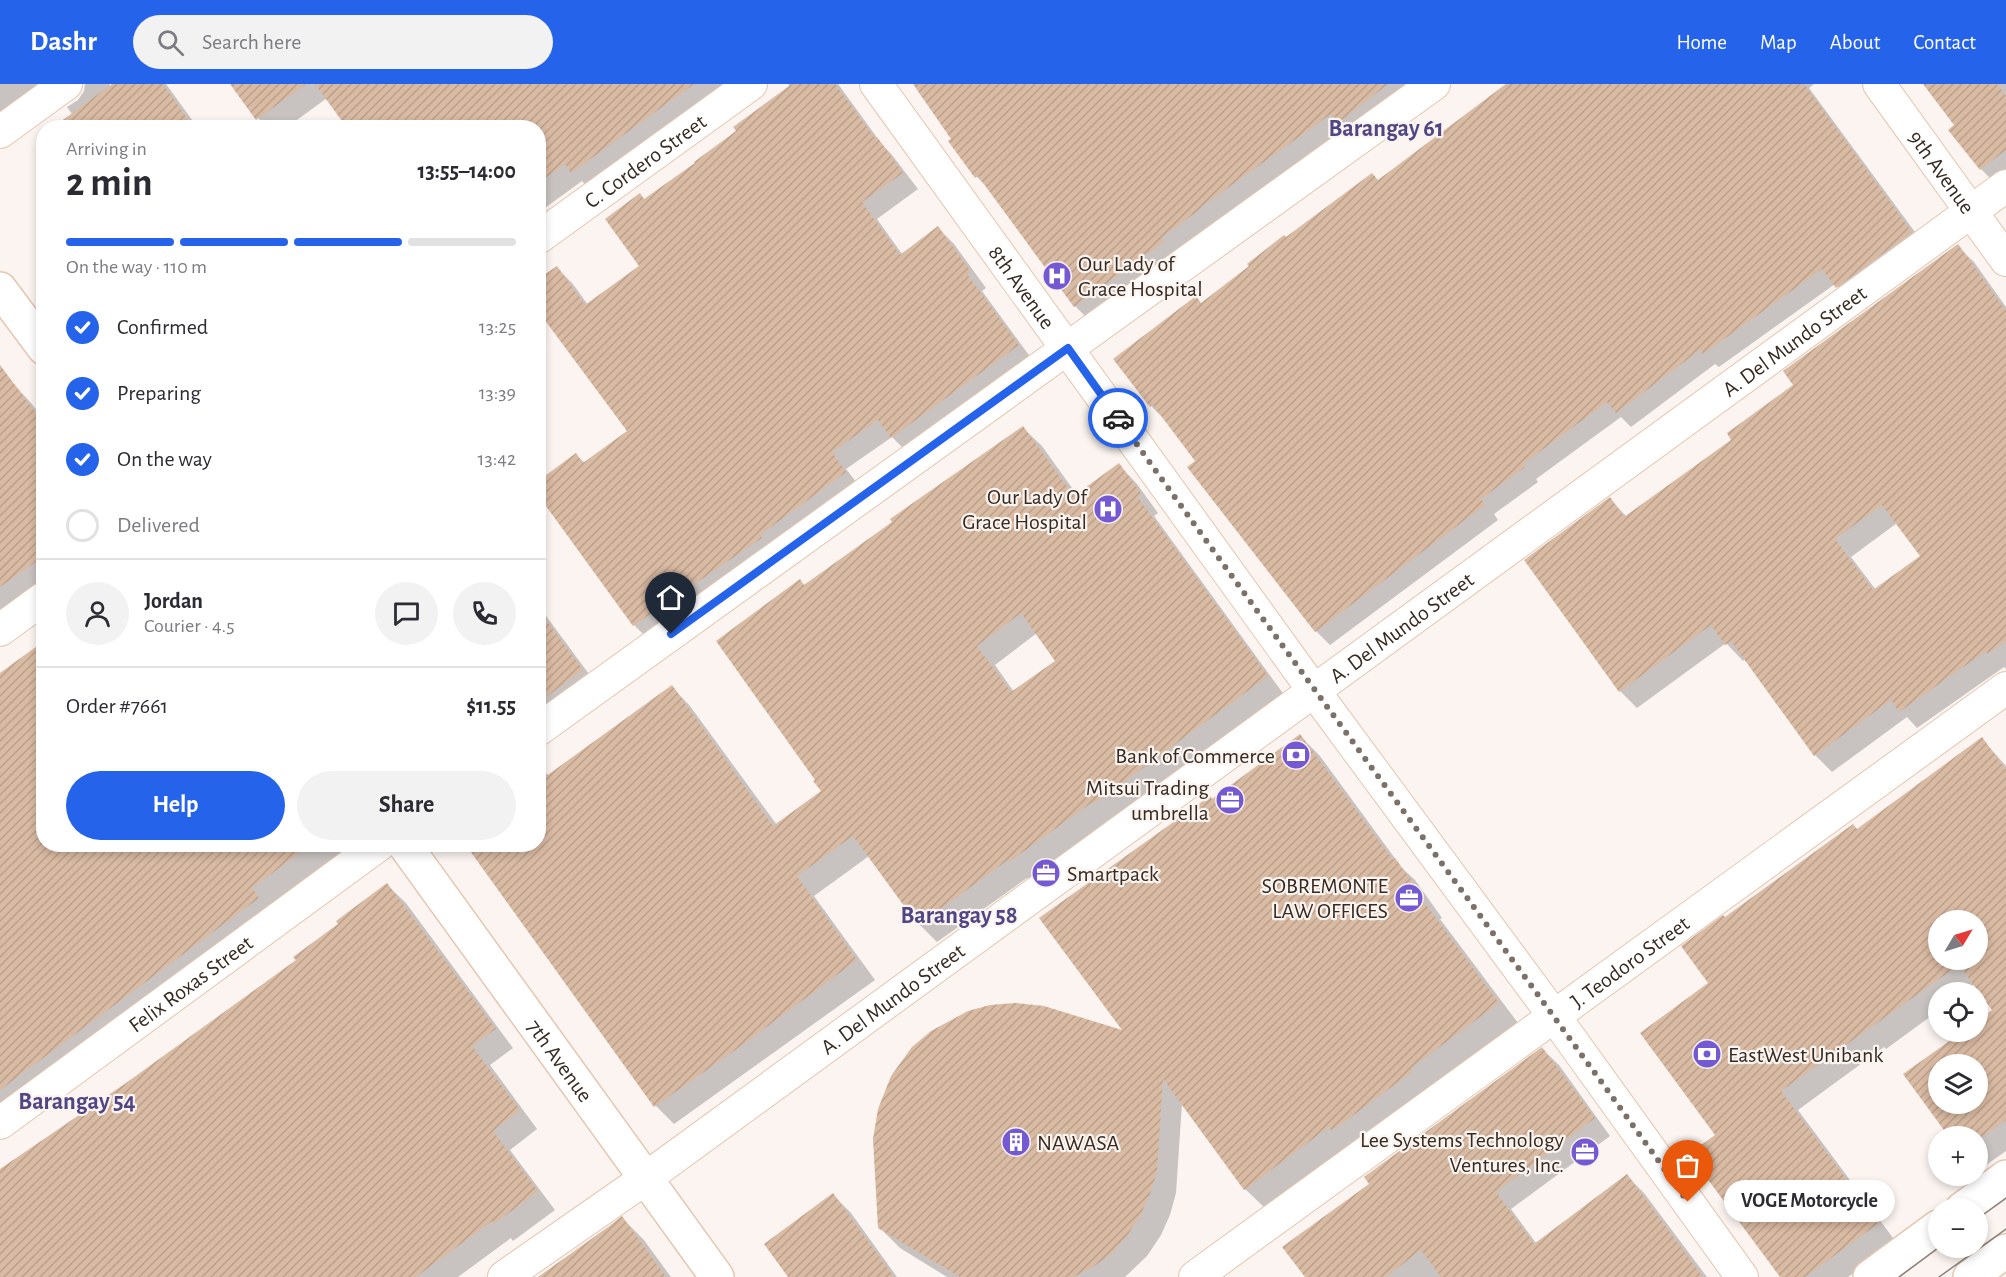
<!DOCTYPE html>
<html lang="en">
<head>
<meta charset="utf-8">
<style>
  :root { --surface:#fff; --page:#f2f2f3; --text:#2b2b33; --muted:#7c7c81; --line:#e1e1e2; --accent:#2563eb }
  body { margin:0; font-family:"Alegreya Sans",sans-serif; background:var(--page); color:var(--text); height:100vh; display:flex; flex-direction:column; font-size:22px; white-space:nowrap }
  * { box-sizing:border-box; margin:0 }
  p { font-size:20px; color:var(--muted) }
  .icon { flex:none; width:33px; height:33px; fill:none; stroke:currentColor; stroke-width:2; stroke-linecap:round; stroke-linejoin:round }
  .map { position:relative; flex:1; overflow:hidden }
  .details { position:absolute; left:36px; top:36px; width:510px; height:732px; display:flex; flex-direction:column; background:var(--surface); border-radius:24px; box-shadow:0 3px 9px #0003 }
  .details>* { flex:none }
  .needle { width:39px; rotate:52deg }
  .controls { position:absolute; left:1928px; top:826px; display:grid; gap:12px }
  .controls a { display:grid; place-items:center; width:60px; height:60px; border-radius:50%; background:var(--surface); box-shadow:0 3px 9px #0003; font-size:30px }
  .pin { position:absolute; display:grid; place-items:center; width:51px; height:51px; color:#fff; margin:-62px -26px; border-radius:50% 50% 50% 0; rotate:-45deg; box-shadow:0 0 6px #0007 }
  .pin .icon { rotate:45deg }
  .courier { position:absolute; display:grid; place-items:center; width:60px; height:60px; margin:-30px; border:4px solid #2563eb; border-radius:50%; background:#fff; color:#222; box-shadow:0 2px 8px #0007 }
  .bubble { position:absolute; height:42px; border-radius:21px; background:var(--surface); box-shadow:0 3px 9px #0003; font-size:20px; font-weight:700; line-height:42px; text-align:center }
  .summary em { font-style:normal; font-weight:700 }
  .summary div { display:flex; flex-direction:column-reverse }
  .summary { display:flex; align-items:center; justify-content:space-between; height:102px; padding:0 30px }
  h1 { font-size:39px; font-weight:700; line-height:45px }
  .bar { display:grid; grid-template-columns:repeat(4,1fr); gap:9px 6px; align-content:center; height:72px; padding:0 30px }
  .bar i { height:8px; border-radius:4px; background:var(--line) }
  .bar .current { background:var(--accent) }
  .bar p { grid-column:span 4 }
  .line { display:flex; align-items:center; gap:15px; padding:0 30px; border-top:2px solid var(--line) }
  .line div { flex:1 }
  .round { display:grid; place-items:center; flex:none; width:63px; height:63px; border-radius:32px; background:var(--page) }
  ol { padding:0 30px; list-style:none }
  li { display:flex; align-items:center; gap:18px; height:66px }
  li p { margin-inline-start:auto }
  li .icon { padding:6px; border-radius:50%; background:var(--accent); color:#fff; stroke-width:4 }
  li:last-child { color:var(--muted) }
  li i { width:33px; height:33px; border:3px solid var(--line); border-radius:50% }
  .action { display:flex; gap:12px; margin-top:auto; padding:12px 30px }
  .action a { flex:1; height:69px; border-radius:36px; background:var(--accent); color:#fff; font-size:24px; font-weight:700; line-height:69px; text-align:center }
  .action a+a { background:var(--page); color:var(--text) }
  header { display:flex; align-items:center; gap:36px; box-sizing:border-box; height:84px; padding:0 30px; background:var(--accent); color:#fff }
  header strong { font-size:28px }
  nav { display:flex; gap:33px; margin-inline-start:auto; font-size:21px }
  .search { width:420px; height:54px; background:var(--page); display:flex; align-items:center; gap:15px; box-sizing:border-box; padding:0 21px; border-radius:33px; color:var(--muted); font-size:22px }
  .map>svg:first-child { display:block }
  .shadow { fill:#0003; fill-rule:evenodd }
  .building { fill:url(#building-hatch); fill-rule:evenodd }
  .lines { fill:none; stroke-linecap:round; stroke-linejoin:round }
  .minor-casing { stroke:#e5c6af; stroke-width:34 }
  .tertiary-casing { stroke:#e5c6af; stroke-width:36 }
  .primary-casing { stroke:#e5c6af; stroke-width:36 }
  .minor { stroke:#fff; stroke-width:32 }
  .tertiary { stroke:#fff; stroke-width:33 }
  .primary { stroke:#fff; stroke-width:33 }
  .tram { stroke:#8c827c; stroke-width:1.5 }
  .done { stroke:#7b7169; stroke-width:6; stroke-dasharray:0 10.8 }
  .route { stroke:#2563eb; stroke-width:8 }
  .labels { text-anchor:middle; stroke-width:4.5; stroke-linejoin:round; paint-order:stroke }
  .street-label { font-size:22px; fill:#362a21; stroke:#fbf4f0 }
  .poi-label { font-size:22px; fill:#362a21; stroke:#fbf4f0; text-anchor:end }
  .neighbourhood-label { font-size:24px; font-weight:bold; fill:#514684; stroke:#fbf4f0 }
</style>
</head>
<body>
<header>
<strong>Dashr</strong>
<div class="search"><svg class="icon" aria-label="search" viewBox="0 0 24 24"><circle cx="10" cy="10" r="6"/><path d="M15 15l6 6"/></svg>Search here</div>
<nav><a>Home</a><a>Map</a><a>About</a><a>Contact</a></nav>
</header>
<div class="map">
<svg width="2006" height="1193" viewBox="0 0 2006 1193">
  <defs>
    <pattern id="building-hatch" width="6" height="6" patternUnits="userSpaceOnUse" patternTransform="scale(1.5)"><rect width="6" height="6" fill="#d9baa3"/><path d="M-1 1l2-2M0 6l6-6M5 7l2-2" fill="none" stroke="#bba08c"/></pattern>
  </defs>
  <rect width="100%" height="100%" fill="#fbf4f0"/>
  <g class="shadow">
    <path d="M 0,0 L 45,0 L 0,33 Z"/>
    <path d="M 85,0 L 109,0 L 111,3 L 115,0 L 166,0 L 198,44 L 82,44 L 67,23 L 78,16 L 84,7 Z"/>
    <path d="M 232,0 L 728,0 L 589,105 L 582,97 L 538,129 L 538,44 L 327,14 L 286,44 L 266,44 Z"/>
    <path d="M 788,0 L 838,0 L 881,59 L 892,71 L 918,105 L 877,135 L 902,170 L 938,144 L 954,160 L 986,204 L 982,207 L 1034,278 L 908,369 L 892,353 L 846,385 L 861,404 L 650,557 L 634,541 L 545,418 L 538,423 L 538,399 L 576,371 L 585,379 L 629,347 L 557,184 L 573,200 L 588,221 L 641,183 L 645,116 L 738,47 L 790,3 Z"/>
    <path d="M 915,0 L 1437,0 L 1091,238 L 1075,222 L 993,109 L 977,93 L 951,57 L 953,55 Z"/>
    <path d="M 1506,0 L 1814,0 L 1809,4 L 1926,163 L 1851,217 L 1835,200 L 1719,283 L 1715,280 L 1631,343 L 1621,333 L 1536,395 L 1538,398 L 1494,430 L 1498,436 L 1330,561 L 1316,547 L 1198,377 L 1165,336 L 1151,322 L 1202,220 L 1286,155 L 1379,98 Z"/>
    <path d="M 1924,0 L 2006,0 L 2006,97 L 1999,103 L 1981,85 L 1956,42 Z"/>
    <path d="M 1957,162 L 1974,178 L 2006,223 L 2006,585 L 2004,583 L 1917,644 L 1907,633 L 1832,688 L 1815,671 L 1745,575 L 1743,577 L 1726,559 L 1637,624 L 1620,607 L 1610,415 L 1627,433 L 1733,356 ZM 1897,439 L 1922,473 L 1876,506 L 1851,473 Z"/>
    <path d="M 0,285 L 31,319 L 44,335 L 44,505 L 0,537 Z"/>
    <path d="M 538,325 L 544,332 L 538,336 Z"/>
    <path d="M 1023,344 L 1042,362 L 1077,411 L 1119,381 L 1137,400 L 1158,429 L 1154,432 L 1285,612 L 1029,795 L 1027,794 L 937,858 L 919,840 L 869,772 L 814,812 L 875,896 L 674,1040 L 656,1022 L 538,760 L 538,691 L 544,687 L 549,692 L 672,603 L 690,622 L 777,741 L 823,707 L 805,503 ZM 1037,549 L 1057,577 L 1014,608 L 995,581 Z"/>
    <path d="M 538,501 L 545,510 L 538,515 Z"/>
    <path d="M 538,521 L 600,605 L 538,649 Z"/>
    <path d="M 0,591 L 44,760 L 354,760 L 0,1044 Z"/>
    <path d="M 1300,652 L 1320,672 L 1402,784 L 1415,796 L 1442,834 L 1440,835 L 1518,939 L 1265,1124 L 1245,1105 L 1182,1019 L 1176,1109 L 1170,1131 L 1161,1151 L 1147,1172 L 1125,1193 L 947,1193 L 900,1164 L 880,1144 L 1126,949 L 1213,716 Z"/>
    <path d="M 1982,655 L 2006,682 L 2006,1067 L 1979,1086 L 1977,1084 L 1977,1053 L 1950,1053 L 1905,991 L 1964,948 L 1977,948 L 1977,939 L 1994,926 L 1976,899 L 1962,909 L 1938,909 L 1938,927 L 1886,965 L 1884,963 L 1798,1026 L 1896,1158 L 1848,1193 L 1782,1193 L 1717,1051 L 1711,899 L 1725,835 L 1858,746 ZM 1938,837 L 1977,837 L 1977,876 L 1938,876 ZM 1938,981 L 1977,981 L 1977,1020 L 1938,1020 Z"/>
    <path d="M 387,801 L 406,819 L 513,964 L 490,981 L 537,1045 L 510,1066 L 555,1126 L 513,1157 L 511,1154 L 458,1193 L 0,1193 L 0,1087 L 44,1059 L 298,876 Z"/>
    <path d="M 1542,965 L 1559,981 L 1610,1052 L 1511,1125 L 1536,1159 L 1627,1092 L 1644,1109 L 1707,1193 L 1306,1193 L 1371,1100 Z"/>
    <path d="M 833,1111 L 851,1129 L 897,1193 L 790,1193 Z"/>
    <path d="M 622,1134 L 644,1156 L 671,1193 L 542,1193 Z"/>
  </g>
  <g class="building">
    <path d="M 112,0 L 163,0 L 194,44 L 52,44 Z"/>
    <path d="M 230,0 L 306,0 L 256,36 Z"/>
    <path d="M 315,0 L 694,0 L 571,89 L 565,80 L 538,99 L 538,44 L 347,44 Z"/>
    <path d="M 792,0 L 835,0 L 875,54 L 877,53 L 903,89 L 862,118 L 900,171 L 938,142 L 971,188 L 967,190 L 1019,261 L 891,354 L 878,336 L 832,368 L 846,388 L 760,451 L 762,454 L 633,542 L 538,411 L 538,397 L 576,369 L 583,379 L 627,347 L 538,227 L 538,195 L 557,182 L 585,221 L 639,182 L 605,135 L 640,109 L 644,115 L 695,79 L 694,78 L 736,47 L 733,43 Z"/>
    <path d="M 913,0 L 1388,0 L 1338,39 L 1331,30 L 1201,123 L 1202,124 L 1161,154 L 1164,158 L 1074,223 L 978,92 L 975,94 L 948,57 L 951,55 Z"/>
    <path d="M 1506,0 L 1804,0 L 1912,148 L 1836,204 L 1822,185 L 1703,270 L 1700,266 L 1616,329 L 1607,318 L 1523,380 L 1525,383 L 1481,415 L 1485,421 L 1315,548 L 1187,383 L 1195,377 L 1153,321 L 1150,323 L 1113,275 L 1196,212 L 1201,219 L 1249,182 L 1247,180 L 1284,151 L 1286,153 L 1372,89 L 1378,96 Z"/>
    <path d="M 1923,0 L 1997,0 L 2006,12 L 2006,66 L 1980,86 L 1948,46 L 1954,41 Z"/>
    <path d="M 1958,160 L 2006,227 L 2006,557 L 1988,570 L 1986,567 L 1899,628 L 1891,616 L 1814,672 L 1731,557 L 1725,561 L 1711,541 L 1619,608 L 1524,476 L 1610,413 L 1624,433 L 1731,356 L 1727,349 L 1793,301 L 1783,287 ZM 1882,421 L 1920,472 L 1873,506 L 1835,455 Z"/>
    <path d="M 0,281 L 44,340 L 44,472 L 0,503 Z"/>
    <path d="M 1023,342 L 1074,412 L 1119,379 L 1141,409 L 1137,412 L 1268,592 L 1095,719 L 1094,717 L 1009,778 L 1008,776 L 918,841 L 853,752 L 797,792 L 857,876 L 741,962 L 654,1023 L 465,760 L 538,760 L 538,698 L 672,601 L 773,742 L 821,707 L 813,697 L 815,696 L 716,557 L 800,495 L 804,501 L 892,438 L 890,435 ZM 1021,529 L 1055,577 L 1011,608 L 977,562 Z"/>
    <path d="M 538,525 L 583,586 L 538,619 Z"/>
    <path d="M 44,557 L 44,760 L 312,760 L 252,804 L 259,814 L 0,1006 L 0,589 Z"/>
    <path d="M 1300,650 L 1393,776 L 1395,774 L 1423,813 L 1421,814 L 1499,919 L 1411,984 L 1413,987 L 1332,1047 L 1329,1043 L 1244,1106 L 1163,995 L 1157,1088 L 1150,1110 L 1141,1130 L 1127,1152 L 1111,1170 L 1090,1185 L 1073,1193 L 960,1193 L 878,1144 L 873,1055 L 878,1025 L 891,992 L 912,963 L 931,947 L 968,927 L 990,921 L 1015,919 L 1044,922 L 1122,946 L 1039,834 L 1210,712 L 1212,715 Z"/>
    <path d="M 1982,653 L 2006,686 L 2006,1036 L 1982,1053 L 1949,1053 L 1903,990 L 1962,948 L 1977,948 L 1977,937 L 1992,926 L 1959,881 L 1781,1007 L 1879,1139 L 1805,1193 L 1780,1193 L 1689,1070 L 1715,1051 L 1640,949 L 1708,899 L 1681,862 L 1723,831 L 1725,833 L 1853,740 L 1857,745 ZM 1938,837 L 1977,837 L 1977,876 L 1938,876 ZM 1938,981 L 1977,981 L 1977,1020 L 1938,1020 Z"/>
    <path d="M 387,799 L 496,945 L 472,962 L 520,1026 L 493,1047 L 538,1107 L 494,1140 L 492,1137 L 416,1193 L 0,1193 L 0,1085 L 126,999 L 296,876 L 293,873 L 338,840 L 336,837 Z"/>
    <path d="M 1542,963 L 1595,1034 L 1496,1108 L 1534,1160 L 1627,1090 L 1703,1193 L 1441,1193 L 1421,1166 L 1386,1193 L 1305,1193 L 1282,1163 L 1369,1100 L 1364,1093 Z"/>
    <path d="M 833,1109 L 894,1193 L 788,1193 L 764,1160 Z"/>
    <path d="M 622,1132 L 666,1193 L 538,1193 L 608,1143 Z"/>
  </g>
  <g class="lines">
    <g class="minor-casing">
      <g id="minor">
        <path id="s1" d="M 876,0 L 1314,607 L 1554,932 L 1742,1193"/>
        <path id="s2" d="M 1879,0 L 2006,176"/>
        <path d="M 0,48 L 66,0"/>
        <path id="s3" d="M 538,154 L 751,0"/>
        <path d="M 0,546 L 44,514"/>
        <path d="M 538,646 L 1434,0"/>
        <path id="s4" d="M 0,1039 L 380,760"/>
        <path id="s5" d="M 504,1193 L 646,1094 L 2006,102"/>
        <path id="s6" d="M 1195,1193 L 2006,604"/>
      </g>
    </g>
    <g class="tertiary-casing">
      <g id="tertiary">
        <path d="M 0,205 L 44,264"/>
        <path id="s7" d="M 404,760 L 717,1193"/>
      </g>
    </g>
    <g class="primary-casing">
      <g id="primary">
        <path d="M 1962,1125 L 2006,1093"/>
        <path d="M 1870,1193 L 1938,1143"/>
        <path d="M 1970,1193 L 2006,1167"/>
      </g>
    </g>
    <use href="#minor" class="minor"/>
    <use href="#tertiary" class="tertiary"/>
    <use href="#primary" class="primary"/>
    <g class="tram">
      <path d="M 1977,1135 L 2006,1114"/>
      <path d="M 1899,1193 L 1938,1164"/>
      <path d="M 1939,1193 L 2006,1145"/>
    </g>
  </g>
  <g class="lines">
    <path class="done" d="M 1118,334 C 1306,597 1500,856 1688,1118"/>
    <path class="route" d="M 671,550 L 1068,264 L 1118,334"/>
  </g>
  <defs>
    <g id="hospital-disc" transform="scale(1.5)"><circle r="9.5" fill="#7459d3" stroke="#fbf4f0"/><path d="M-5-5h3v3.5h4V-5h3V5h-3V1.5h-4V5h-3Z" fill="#fff"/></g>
    <g id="bank-disc" transform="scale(1.5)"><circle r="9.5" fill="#7459d3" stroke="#fbf4f0"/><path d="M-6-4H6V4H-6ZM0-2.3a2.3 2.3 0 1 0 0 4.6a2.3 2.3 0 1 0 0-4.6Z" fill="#fff"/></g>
    <g id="office-disc" transform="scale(1.5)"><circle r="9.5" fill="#7459d3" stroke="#fbf4f0"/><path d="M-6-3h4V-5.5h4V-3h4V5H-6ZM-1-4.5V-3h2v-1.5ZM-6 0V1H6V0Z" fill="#fff"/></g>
    <g id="building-disc" transform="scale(1.5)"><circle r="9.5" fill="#7459d3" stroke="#fbf4f0"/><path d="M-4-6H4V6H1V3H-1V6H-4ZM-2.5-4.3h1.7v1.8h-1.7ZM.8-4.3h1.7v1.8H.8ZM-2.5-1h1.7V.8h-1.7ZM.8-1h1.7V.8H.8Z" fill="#fff"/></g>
  </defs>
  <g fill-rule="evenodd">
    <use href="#hospital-disc" x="1057" y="192"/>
    <use href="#hospital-disc" x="1108" y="425"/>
    <use href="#bank-disc" x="1296" y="671"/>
    <use href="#office-disc" x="1230" y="716"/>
    <use href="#office-disc" x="1046" y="789"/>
    <use href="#office-disc" x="1409" y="814"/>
    <use href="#bank-disc" x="1707" y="970"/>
    <use href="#building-disc" x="1016" y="1058"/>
    <use href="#office-disc" x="1585" y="1068"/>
  </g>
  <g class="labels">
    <g class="street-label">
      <text dy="8" stroke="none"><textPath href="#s3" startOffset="132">C. Cordero Street</textPath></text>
      <text dy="8" stroke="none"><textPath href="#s2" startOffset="108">9th Avenue</textPath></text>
      <text dy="8" stroke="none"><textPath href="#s1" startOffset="250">8th Avenue</textPath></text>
      <text dy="8" stroke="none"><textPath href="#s5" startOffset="1594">A. Del Mundo Street</textPath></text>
      <text dy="8" stroke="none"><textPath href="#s5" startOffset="1108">A. Del Mundo Street</textPath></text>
      <text dy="8" stroke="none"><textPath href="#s6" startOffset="537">J. Teodoro Street</textPath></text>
      <text dy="8" stroke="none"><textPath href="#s4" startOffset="236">Felix Roxas Street</textPath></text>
      <text dy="8" stroke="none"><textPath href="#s5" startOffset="478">A. Del Mundo Street</textPath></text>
      <text dy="8" stroke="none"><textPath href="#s7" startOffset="267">7th Avenue</textPath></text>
    </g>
    <g class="poi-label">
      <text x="1078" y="187" text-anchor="start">Our Lady of<tspan x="1078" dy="25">Grace Hospital</tspan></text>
      <text x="1087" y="420">Our Lady Of<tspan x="1087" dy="25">Grace Hospital</tspan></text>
      <text x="1275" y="679">Bank of Commerce</text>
      <text x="1209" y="711">Mitsui Trading<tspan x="1209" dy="25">umbrella</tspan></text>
      <text x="1067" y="797" text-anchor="start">Smartpack</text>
      <text x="1388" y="809">SOBREMONTE<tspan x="1388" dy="25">LAW OFFICES</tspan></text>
      <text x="1728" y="978" text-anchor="start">EastWest Unibank</text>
      <text x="1564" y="1063">Lee Systems Technology<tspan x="1564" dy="25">Ventures, Inc.</tspan></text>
      <text x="1037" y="1066" text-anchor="start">NAWASA</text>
    </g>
    <g class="neighbourhood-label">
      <text x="1386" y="52">Barangay 61</text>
      <text x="959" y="839">Barangay 58</text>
      <text x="77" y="1025">Barangay 54</text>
    </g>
  </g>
</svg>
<div class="controls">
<a><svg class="needle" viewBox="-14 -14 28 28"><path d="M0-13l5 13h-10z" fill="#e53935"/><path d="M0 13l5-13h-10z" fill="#7c7c81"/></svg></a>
<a><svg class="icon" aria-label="locate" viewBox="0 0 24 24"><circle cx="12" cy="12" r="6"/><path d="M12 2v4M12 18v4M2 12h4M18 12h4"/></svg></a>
<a><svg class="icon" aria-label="layers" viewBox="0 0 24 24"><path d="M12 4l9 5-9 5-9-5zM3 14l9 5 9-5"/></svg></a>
<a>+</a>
<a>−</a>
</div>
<div class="pin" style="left:1688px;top:1118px;background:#ea580c"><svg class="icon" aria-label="bag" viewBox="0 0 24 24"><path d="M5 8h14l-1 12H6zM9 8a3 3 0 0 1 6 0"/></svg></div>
<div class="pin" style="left:671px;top:550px;background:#1f2937"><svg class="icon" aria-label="home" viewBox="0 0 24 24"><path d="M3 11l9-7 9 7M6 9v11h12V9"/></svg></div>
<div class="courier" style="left:1118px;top:334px"><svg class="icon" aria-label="car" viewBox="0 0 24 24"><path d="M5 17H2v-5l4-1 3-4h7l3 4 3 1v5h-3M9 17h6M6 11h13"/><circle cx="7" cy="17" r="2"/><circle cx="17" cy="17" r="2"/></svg></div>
<div class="bubble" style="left:1724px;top:1096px;width:171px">VOGE Motorcycle</div>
<section class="details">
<div class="summary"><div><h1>2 min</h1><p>Arriving in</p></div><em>13:55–14:00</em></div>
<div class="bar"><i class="current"></i><i class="current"></i><i class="current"></i><i></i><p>On the way · 110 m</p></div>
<ol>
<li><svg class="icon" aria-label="check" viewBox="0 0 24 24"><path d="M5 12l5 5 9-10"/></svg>Confirmed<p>13:25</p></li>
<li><svg class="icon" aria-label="check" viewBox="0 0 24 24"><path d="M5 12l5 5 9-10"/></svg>Preparing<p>13:39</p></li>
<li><svg class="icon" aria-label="check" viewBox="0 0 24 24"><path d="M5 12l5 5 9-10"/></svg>On the way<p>13:42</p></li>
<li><i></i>Delivered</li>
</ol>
<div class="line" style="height:108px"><a class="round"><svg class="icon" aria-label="person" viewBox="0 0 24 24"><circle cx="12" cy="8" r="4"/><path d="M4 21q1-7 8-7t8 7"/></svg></a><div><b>Jordan</b><p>Courier · 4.5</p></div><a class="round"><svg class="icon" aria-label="chat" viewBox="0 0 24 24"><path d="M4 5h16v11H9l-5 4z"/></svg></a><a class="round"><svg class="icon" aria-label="phone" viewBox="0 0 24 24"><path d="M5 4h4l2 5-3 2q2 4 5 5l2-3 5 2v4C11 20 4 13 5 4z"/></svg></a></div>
<div class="line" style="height:78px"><div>Order #7661</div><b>$11.55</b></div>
<div class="action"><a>Help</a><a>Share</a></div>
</section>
</div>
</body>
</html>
